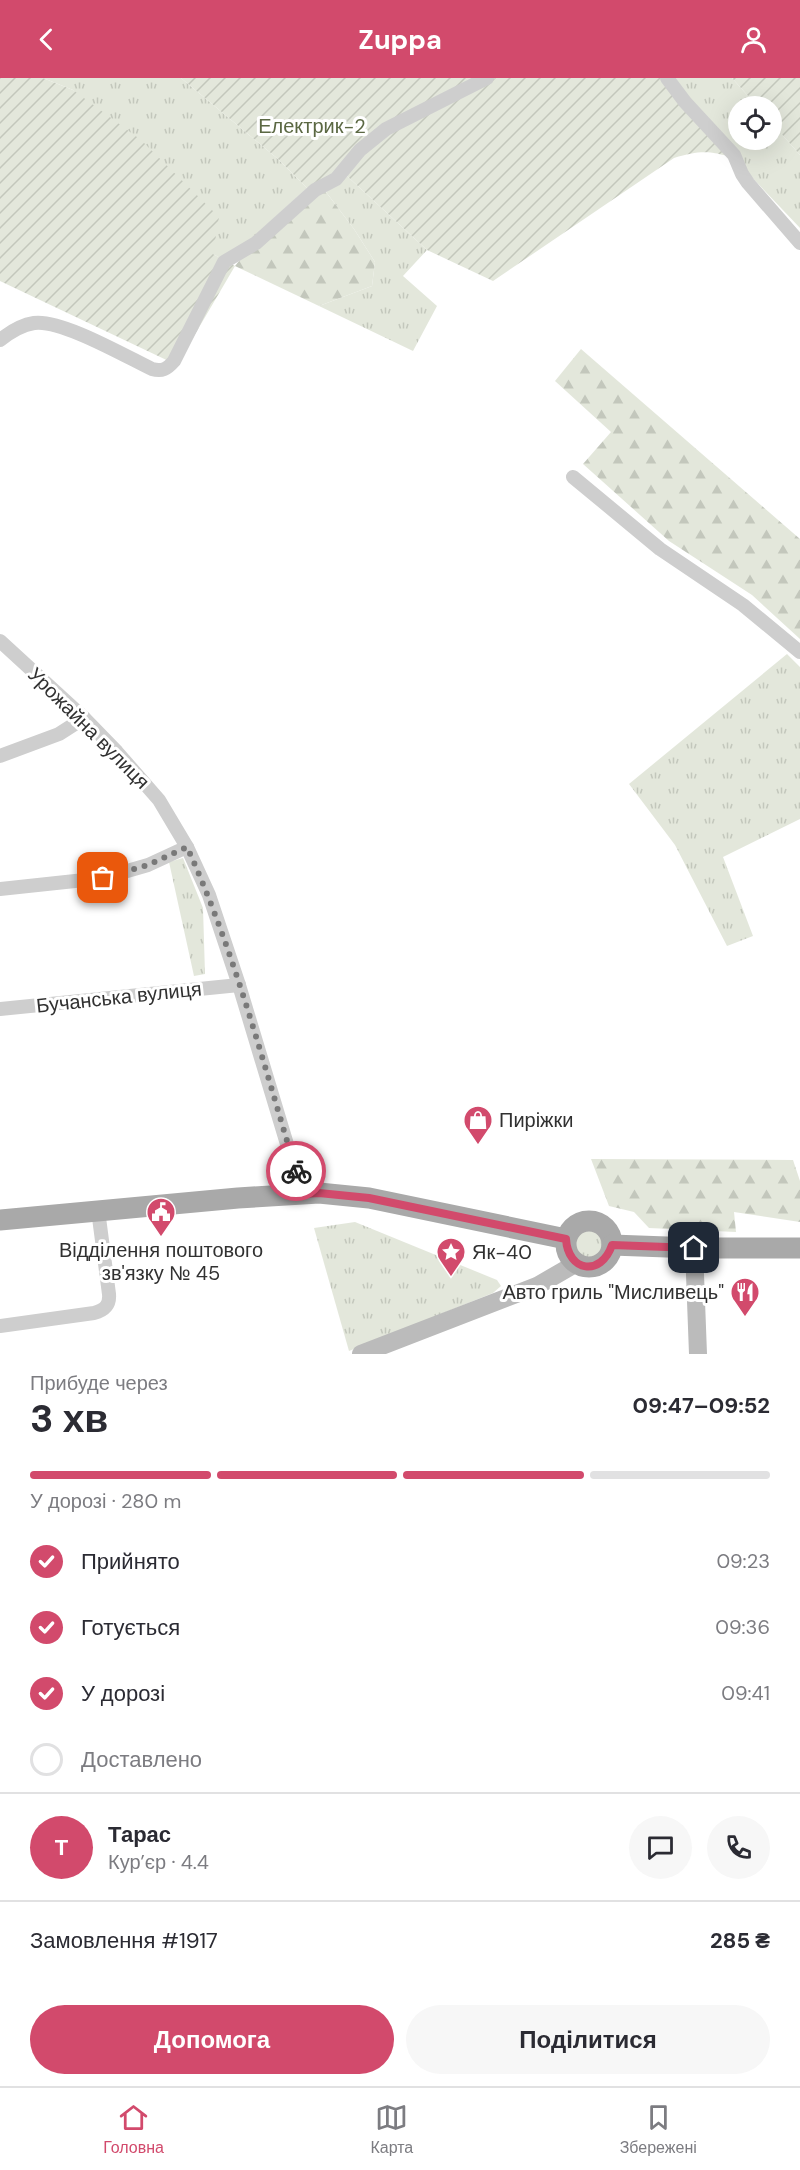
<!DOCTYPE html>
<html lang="uk">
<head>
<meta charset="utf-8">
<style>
  :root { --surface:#fff; --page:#f7f7f7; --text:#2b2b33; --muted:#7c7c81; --line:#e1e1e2; --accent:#d24a6c }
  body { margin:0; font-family:"DM Sans",sans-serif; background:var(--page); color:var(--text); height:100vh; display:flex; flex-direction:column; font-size:22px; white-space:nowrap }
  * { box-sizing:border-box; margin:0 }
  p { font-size:20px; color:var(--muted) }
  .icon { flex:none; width:33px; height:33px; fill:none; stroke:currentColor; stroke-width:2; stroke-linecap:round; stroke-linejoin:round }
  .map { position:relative; height:1276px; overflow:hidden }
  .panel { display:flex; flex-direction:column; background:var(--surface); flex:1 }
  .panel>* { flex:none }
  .buttons { position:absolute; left:728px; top:18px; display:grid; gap:12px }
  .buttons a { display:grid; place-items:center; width:54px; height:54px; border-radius:50%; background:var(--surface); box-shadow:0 6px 24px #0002; font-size:30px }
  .pin { position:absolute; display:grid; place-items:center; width:51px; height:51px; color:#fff; margin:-26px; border-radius:12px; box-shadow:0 3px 9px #0006 }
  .courier { position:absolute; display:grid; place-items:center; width:60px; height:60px; margin:-30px; border:4px solid #d24a6c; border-radius:50%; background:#fff; color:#222; box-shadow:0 2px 8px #0007 }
  .head em { font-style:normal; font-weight:700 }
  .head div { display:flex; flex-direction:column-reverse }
  .head { display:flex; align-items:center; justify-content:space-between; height:102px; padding:0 30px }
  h1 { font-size:39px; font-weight:700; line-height:45px }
  .bar { display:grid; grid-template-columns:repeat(4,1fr); gap:9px 6px; align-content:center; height:72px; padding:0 30px }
  .bar i { height:8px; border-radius:4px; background:var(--line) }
  .bar .selected { background:var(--accent) }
  .bar p { grid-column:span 4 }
  .line { display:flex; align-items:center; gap:15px; padding:0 30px; border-top:2px solid var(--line) }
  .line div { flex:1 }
  .round { display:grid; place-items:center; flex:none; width:63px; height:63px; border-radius:32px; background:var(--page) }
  ol { padding:0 30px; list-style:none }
  li { display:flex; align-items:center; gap:18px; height:66px }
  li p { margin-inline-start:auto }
  li .icon { padding:6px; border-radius:50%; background:var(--accent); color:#fff; stroke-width:4 }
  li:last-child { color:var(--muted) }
  li i { width:33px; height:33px; border:3px solid var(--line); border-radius:50% }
  .cta { display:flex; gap:12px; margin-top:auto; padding:12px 30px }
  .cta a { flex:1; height:69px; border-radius:36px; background:var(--accent); color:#fff; font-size:24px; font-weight:700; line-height:69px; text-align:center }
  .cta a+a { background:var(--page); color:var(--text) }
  header { display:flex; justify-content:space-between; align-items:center; height:78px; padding:0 30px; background:var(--accent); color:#fff; font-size:27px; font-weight:700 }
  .dock { display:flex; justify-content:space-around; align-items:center; height:84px; border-top:2px solid var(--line); background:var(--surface); font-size:16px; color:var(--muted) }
  .dock a { display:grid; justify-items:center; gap:3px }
  .dock .selected { color:var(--accent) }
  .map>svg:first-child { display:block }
  .grass { fill:url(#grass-tufts) }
  .forest { fill:url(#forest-firs) }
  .garden { fill:url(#garden-furrows) }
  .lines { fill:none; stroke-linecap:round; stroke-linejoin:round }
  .street { stroke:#cecece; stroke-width:14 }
  .secondary { stroke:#bbb; stroke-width:18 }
  .primary { stroke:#a9a9a9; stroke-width:21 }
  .done { stroke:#797979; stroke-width:6; stroke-dasharray:0 10.8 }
  .route { stroke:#d24a6c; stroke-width:8 }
  .labels { text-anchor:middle; stroke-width:6; stroke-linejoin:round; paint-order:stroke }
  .park-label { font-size:20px; fill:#5b6843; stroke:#fff }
  .street-label { font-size:20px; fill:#313131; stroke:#fff }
  .poi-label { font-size:20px; fill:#313131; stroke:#fff; text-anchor:start }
</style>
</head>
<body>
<header><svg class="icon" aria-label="back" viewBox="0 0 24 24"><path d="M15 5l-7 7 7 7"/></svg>Zuppa<svg class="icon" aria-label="person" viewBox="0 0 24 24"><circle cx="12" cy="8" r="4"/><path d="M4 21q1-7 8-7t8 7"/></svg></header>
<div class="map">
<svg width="800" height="1276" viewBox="0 0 800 1276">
  <defs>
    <pattern id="grass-tufts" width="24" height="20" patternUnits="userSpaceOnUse" patternTransform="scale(1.5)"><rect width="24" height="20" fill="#e3e7db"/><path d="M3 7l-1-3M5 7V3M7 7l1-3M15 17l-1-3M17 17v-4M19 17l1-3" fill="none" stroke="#c3c7bc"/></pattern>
    <pattern id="forest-firs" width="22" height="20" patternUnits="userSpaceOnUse" patternTransform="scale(1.5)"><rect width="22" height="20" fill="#e3e7db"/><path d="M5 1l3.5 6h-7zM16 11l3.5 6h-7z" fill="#c3c7bc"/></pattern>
    <pattern id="garden-furrows" width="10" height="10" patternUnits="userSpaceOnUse" patternTransform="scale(1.5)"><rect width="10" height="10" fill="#e3e7db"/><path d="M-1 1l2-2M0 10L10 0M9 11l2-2" fill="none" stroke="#c3c7bc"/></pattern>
  </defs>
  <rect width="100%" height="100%" fill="#fff"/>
  <g class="grass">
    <path d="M 43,0 L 181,0 L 278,81 L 307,110 L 249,163 L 222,181 L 213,176 L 73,12 Z"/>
    <path d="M 672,0 L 732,0 L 757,28 L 738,28 L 738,62 L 771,62 L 771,44 L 800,77 L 800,150 L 745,92 Z"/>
    <path d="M 347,98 L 427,172 L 403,198 L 437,228 L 413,273 L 319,228 L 372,208 L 375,184 L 354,151 L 326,114 L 340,105 Z"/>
    <path d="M 787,576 L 800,589 L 800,741 L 723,779 L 753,858 L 727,868 L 675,767 L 629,706 Z"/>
    <path d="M 183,780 L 203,830 L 205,896 L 194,898 L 169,784 Z"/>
    <path d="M 355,1144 L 497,1202 L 501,1208 L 493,1215 L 349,1273 L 314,1150 Z"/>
    <circle cx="589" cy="1166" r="14"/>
  </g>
  <g class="forest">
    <path d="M 326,114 L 354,151 L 375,184 L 372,208 L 319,228 L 235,188 L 243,178 L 317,116 Z"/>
    <path d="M 581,271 L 800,461 L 800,561 L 752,517 L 669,463 L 583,386 L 611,354 L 555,303 Z"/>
    <path d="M 591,1081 L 793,1082 L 800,1103 L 800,1144 L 734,1134 L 736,1154 L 649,1150 L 634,1134 L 609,1128 Z"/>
  </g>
  <g class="garden">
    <path d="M 0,0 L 43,0 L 73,12 L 141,62 L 219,139 L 213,176 L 235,188 L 177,287 L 0,203 Z"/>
    <path d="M 181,0 L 474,0 L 423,27 L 333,97 L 307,110 L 278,81 Z"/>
    <path d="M 495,0 L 662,0 L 733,80 C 708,72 699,73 674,80 L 493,203 L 427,172 L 347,98 L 363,75 L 387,56 Z"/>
    <path d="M 732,0 L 800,0 L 800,77 L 771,44 L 771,28 L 757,28 Z"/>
  </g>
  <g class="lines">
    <g class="street">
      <path d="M 667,0 L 685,24 L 734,77 L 742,96 L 748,105 L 800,165"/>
      <path d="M 0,262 C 10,254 21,247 34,245 C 61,241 125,278 152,291 C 162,294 167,291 174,283 L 224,184 L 256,165 L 315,112 L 336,101 L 360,72 L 386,51 L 487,0"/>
      <path d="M 573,399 L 660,471 L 743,527 L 800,574"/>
      <path d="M 0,563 L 84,640 L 117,674 L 159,722 L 187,769 L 209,817 L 239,907 L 302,1116"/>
      <path d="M 0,678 L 59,656 L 84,640"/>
      <path d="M 0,811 L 103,800 L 148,787 L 187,769"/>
      <path d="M 0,931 L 239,907"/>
      <path d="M 0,1248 L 94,1235 C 105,1232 110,1227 109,1216 L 98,1132"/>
    </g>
    <g class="secondary">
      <path d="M 694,1170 L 698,1276"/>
      <path d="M 361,1276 L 537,1208 L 575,1186"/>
    </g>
    <g class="primary">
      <path d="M 0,1142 L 238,1120 L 319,1115 L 369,1120 L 566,1161"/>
      <circle cx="589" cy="1166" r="23"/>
      <path d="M 612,1167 L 694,1170 L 800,1170"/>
    </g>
  </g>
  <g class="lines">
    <path class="done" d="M 103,800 L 148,787 L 187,769 C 234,872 263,984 296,1093"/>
    <path class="route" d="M 296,1093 L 303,1116 L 319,1115 L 369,1120 L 566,1161 C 568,1194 601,1199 612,1167 L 694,1170"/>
  </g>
  <defs>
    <g id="shop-pin" transform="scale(1.5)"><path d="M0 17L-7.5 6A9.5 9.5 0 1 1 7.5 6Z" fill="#d24a6c" stroke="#fff"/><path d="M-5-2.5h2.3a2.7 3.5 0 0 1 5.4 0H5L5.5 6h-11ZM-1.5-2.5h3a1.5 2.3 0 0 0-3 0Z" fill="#fff"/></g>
    <g id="civic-pin" transform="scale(1.5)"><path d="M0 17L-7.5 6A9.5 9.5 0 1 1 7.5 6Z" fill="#d24a6c" stroke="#fff"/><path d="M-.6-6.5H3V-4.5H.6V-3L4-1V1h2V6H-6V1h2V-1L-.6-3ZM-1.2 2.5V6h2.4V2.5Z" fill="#fff"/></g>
    <g id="sight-pin" transform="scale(1.5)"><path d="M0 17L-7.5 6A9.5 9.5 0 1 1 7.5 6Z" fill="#d24a6c" stroke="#fff"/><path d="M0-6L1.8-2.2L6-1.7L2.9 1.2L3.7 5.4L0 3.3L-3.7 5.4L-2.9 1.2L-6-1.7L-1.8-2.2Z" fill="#fff"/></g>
    <g id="restaurant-pin" transform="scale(1.5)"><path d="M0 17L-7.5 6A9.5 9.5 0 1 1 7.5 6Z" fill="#d24a6c" stroke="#fff"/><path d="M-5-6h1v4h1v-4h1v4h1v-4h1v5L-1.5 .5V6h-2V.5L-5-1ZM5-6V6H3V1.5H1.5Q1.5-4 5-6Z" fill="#fff"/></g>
  </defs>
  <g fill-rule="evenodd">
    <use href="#shop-pin" x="478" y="1042"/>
    <use href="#civic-pin" x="161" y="1134"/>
    <use href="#sight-pin" x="451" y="1174"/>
    <use href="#restaurant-pin" x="745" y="1214"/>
  </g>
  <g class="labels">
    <g class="park-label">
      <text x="312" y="55">Електрик-2</text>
    </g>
    <g class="street-label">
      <text transform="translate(89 650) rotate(45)" y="7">Урожайна вулиця</text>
      <text transform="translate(119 919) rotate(-6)" y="7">Бучанська вулиця</text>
    </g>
    <g class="poi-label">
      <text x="499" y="1049">Пиріжки</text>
      <text x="161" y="1179" text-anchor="middle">Відділення поштового<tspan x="161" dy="23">зв'язку № 45</tspan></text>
      <text x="472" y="1181">Як-40</text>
      <text x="724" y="1221" text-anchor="end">Авто гриль "Мисливець"</text>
    </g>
  </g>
</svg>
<div class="buttons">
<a><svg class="icon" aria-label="locate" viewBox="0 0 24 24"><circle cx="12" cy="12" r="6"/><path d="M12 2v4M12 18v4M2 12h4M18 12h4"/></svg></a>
</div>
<div class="pin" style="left:103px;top:800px;background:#ea580c"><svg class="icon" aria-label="bag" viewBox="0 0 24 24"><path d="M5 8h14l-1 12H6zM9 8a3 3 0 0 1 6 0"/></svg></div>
<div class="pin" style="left:694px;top:1170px;background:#1f2937"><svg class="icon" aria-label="home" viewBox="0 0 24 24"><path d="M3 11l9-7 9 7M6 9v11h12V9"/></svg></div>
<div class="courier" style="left:296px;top:1093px"><svg class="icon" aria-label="bike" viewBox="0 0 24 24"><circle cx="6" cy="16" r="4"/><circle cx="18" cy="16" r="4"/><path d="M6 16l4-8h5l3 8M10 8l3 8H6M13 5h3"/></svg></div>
</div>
<section class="panel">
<div class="head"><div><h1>3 хв</h1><p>Прибуде через</p></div><em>09:47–09:52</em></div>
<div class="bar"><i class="selected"></i><i class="selected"></i><i class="selected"></i><i></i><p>У дорозі · 280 m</p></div>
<ol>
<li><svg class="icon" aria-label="check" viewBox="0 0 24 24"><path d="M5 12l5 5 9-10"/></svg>Прийнято<p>09:23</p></li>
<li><svg class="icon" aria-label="check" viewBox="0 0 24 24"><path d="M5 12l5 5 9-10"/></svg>Готується<p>09:36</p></li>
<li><svg class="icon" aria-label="check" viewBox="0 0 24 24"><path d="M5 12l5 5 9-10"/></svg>У дорозі<p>09:41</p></li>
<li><i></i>Доставлено</li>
</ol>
<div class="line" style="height:108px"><b class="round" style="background:var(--accent);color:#fff">Т</b><div><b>Тарас</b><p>Кур’єр · 4.4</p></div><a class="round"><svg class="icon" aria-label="chat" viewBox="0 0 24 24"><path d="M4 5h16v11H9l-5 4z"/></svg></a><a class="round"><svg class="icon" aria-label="phone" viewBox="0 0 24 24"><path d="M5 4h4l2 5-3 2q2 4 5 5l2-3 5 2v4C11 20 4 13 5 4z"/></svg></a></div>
<div class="line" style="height:78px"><div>Замовлення #1917</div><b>285 ₴</b></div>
<div class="cta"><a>Допомога</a><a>Поділитися</a></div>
</section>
<nav class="dock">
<a class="selected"><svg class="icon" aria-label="home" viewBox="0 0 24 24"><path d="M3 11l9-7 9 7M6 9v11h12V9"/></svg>Головна</a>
<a><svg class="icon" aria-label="map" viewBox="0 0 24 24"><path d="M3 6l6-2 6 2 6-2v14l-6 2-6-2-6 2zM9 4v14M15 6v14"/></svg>Карта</a>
<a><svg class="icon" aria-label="saved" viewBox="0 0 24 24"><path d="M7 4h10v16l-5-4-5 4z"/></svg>Збережені</a>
</nav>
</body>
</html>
